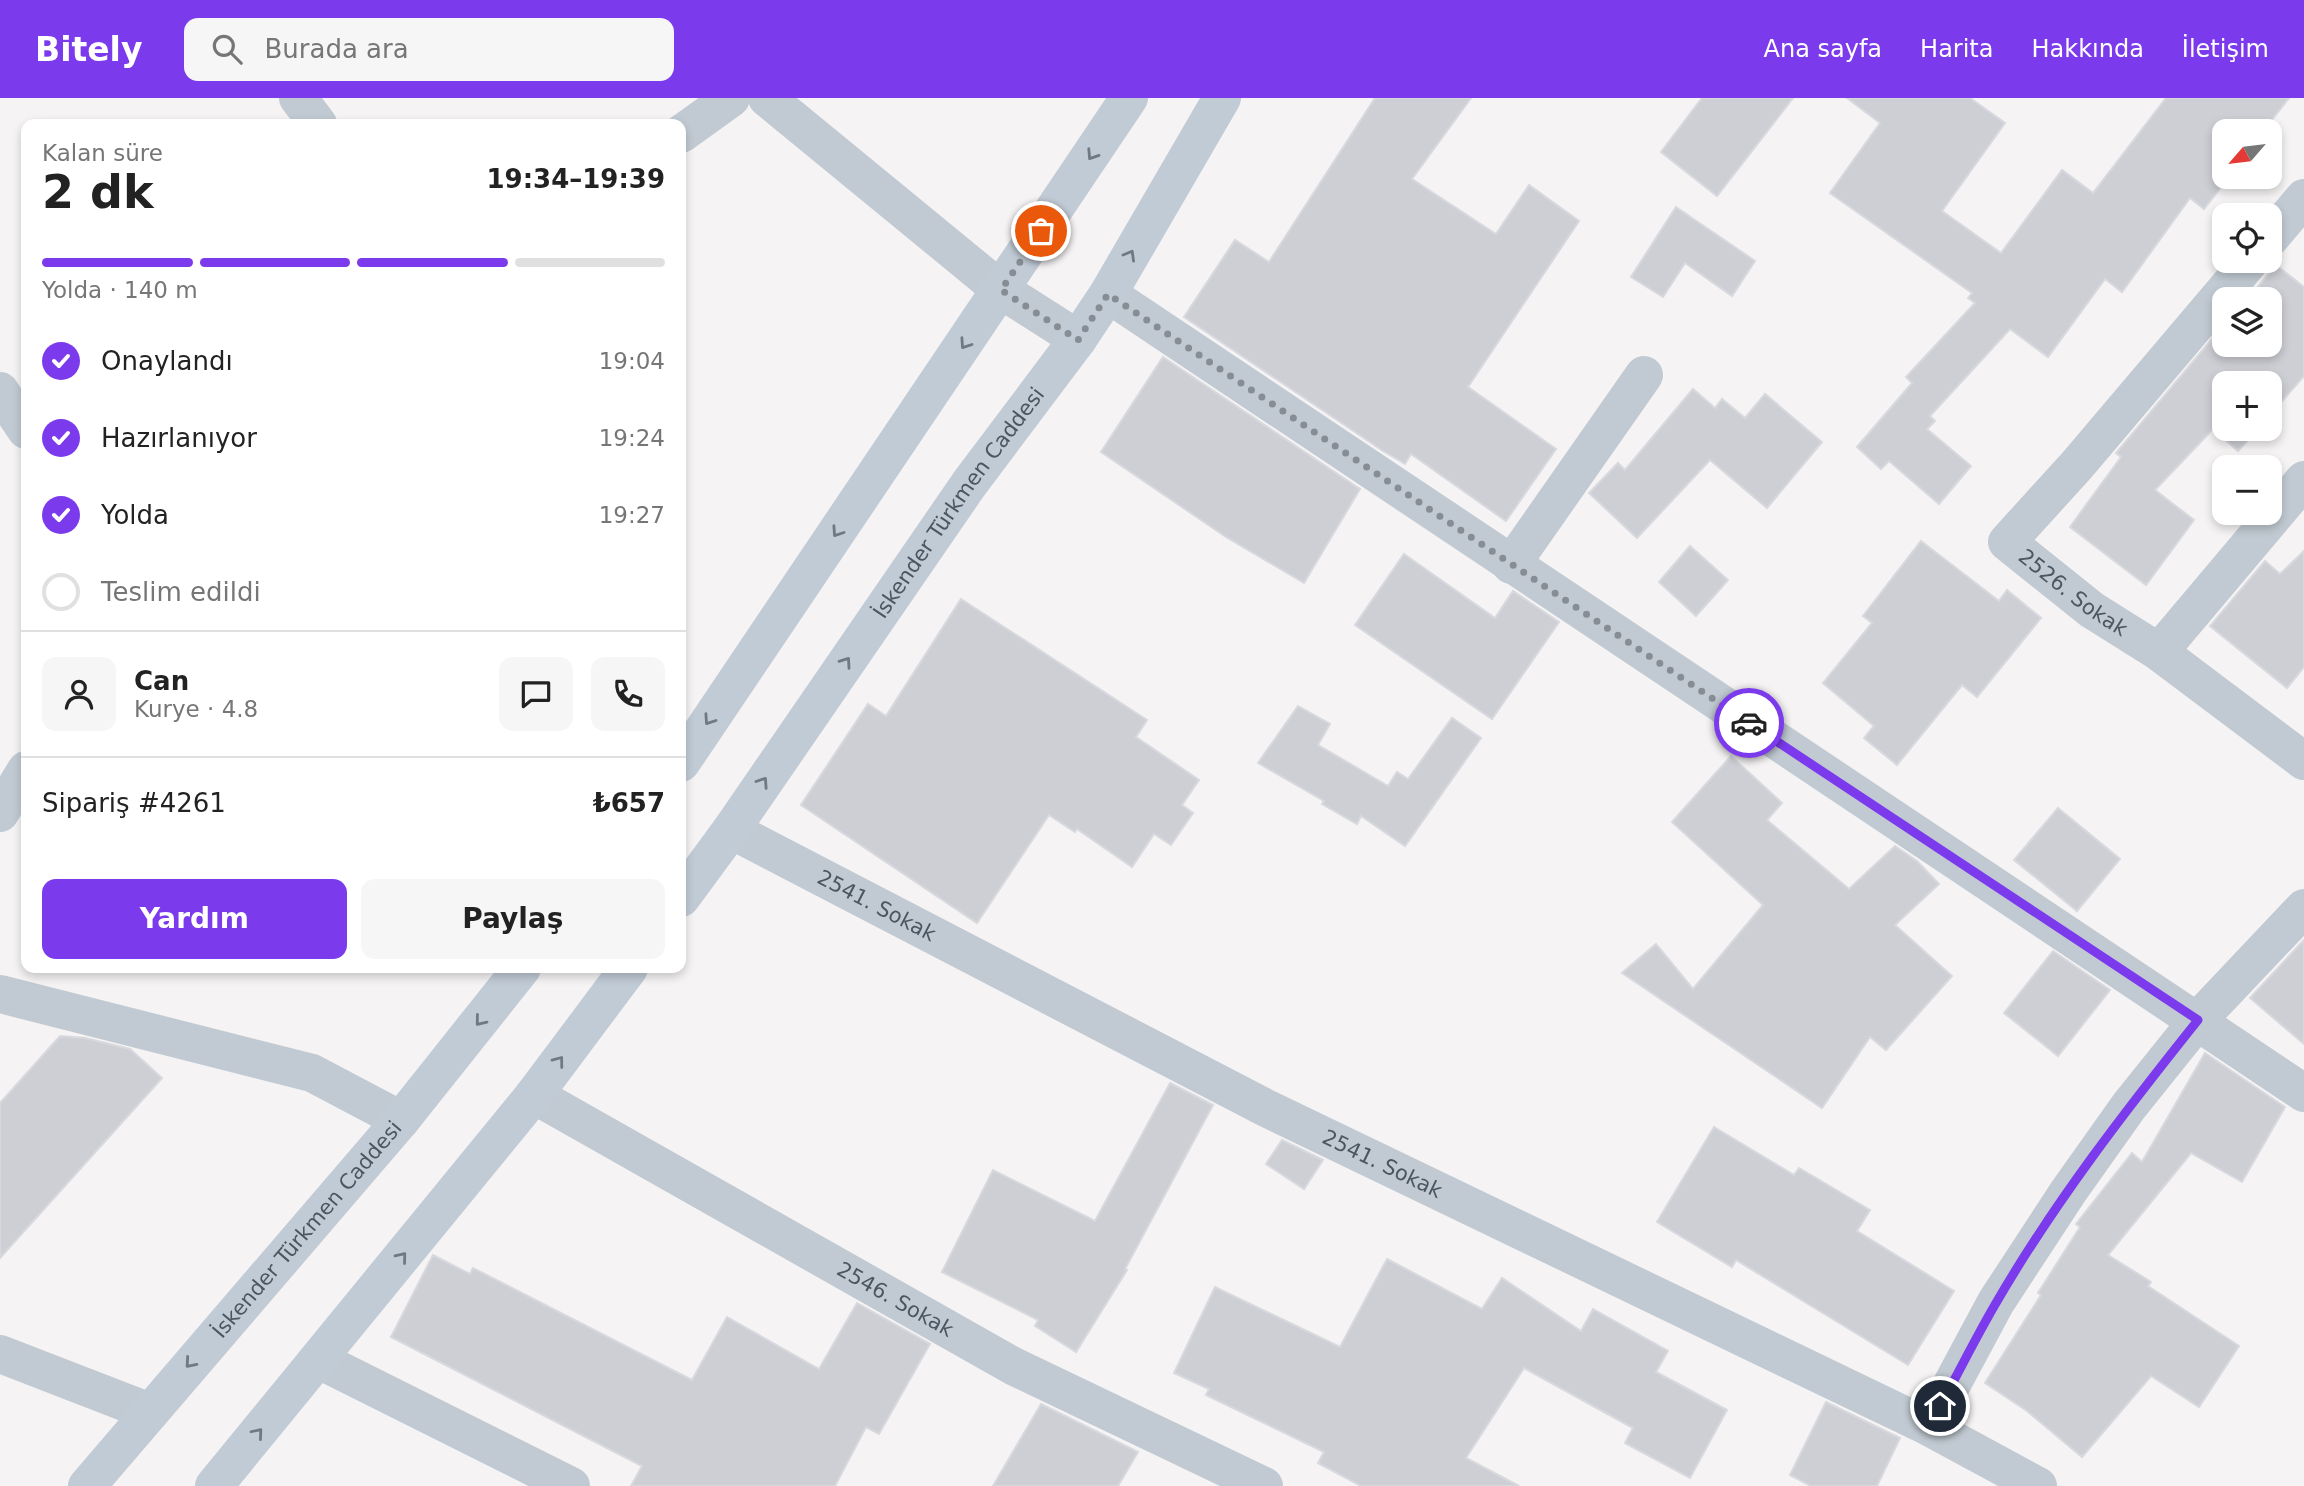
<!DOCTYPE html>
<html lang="tr">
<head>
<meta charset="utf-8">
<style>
  :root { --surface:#fff; --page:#f6f6f6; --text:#222; --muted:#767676; --line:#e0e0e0; --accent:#7c3aed }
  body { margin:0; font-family:"DejaVu Sans",sans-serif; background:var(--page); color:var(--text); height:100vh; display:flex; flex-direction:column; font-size:26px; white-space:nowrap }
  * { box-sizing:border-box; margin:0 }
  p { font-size:23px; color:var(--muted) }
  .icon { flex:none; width:38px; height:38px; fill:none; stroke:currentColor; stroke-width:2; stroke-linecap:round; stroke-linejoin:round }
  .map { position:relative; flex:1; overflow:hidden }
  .side { position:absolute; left:21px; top:21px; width:665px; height:854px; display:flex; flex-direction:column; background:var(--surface); border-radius:14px; box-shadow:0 4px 10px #0003 }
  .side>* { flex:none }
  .needle { width:46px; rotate:242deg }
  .buttons { position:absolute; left:2212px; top:21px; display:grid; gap:14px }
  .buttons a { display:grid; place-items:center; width:70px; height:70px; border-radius:14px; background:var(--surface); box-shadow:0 4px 10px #0003; font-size:35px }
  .pin { position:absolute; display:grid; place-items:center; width:60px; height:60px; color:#fff; margin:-30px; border:4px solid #fff; border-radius:50%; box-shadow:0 2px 7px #0007 }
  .courier { position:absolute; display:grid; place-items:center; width:70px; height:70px; margin:-35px; border:5px solid #7c3aed; border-radius:50%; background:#fff; color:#222; box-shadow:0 2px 9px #0007 }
  .overview em { font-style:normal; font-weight:700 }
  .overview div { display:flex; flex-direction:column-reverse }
  .overview { display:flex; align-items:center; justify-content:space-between; height:119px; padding:0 21px }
  h1 { font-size:46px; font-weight:700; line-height:52px }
  .bar { display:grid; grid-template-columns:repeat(4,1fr); gap:10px 7px; align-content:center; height:84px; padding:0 21px }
  .bar i { height:9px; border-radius:5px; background:var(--line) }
  .bar .selected { background:var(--accent) }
  .bar p { grid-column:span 4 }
  .line { display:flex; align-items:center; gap:18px; padding:0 21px; border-top:2px solid var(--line) }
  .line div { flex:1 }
  .round { display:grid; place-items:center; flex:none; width:74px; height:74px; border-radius:14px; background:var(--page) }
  ol { padding:0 21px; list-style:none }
  li { display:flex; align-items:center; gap:21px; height:77px }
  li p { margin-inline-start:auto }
  li .icon { padding:7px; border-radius:50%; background:var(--accent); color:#fff; stroke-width:4 }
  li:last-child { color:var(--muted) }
  li i { width:38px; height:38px; border:4px solid var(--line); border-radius:50% }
  .button { display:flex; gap:14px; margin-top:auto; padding:14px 21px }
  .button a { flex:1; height:80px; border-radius:14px; background:var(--accent); color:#fff; font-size:28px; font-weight:700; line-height:80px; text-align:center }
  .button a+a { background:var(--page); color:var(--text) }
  header { display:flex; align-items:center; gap:42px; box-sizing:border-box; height:98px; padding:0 35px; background:var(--accent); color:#fff }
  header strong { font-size:33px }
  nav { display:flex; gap:38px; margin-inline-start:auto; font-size:24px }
  .search { width:490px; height:63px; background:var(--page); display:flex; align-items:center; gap:18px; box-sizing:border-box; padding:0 24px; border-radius:14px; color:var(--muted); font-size:26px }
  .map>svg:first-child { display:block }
  .building { fill:#cdcfd5; stroke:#d7d9de; stroke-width:2 }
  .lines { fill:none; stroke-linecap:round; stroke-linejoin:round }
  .minor { stroke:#c1cad2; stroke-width:38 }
  .secondary { stroke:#c1cbd6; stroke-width:38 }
  .oneway { stroke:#6e7984 }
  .done { stroke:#868d94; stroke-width:7; stroke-dasharray:0 12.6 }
  .route { stroke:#7c3aed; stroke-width:9 }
  .labels { text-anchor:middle; stroke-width:7; stroke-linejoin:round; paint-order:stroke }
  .street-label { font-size:21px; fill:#4a5661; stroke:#fff }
</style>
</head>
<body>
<header>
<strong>Bitely</strong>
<div class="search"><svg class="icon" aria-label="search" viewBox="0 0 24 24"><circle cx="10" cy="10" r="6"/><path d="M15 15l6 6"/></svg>Burada ara</div>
<nav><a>Ana sayfa</a><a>Harita</a><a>Hakkında</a><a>İletişim</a></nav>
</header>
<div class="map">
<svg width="2304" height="1388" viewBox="0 0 2304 1388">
  <rect width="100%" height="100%" fill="#f5f3f3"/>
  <g class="building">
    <path d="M 1375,0 L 1471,0 L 1412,81 L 1496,136 L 1529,87 L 1579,123 L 1468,289 L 1556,351 L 1506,423 L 1411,356 L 1405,366 L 1383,353 L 1184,219 L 1235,142 L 1269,164 Z"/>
    <path d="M 1702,0 L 1793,0 L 1717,98 L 1661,54 Z"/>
    <path d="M 1847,0 L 1970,0 L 2005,25 L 1942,113 L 2001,155 L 2062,72 L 2093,95 L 2166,0 L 2289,0 L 2263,33 L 2224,33 L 2224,79 L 2229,79 L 2204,111 L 2190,100 L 2122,194 L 2105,181 L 2048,259 L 2010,231 L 1930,318 L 1935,323 L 1927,331 L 1971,368 L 1939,406 L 1889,363 L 1881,371 L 1857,349 L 1912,285 L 1906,279 L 1975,205 L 1968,200 L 1972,195 L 1830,95 L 1880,25 Z"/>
    <path d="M 1676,109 L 1755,163 L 1732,198 L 1685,165 L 1663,199 L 1631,179 Z"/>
    <path d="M 2276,167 L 2304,189 L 2304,278 L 2270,317 L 2270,285 L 2224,285 L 2224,331 L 2258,331 L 2238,353 L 2213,331 L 2155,392 L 2194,422 L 2146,487 L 2070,429 L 2121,359 L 2116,355 L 2217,235 L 2224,230 L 2224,247 L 2270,247 L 2270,201 L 2248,201 Z"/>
    <path d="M 1163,259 L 1360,391 L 1304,485 L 1226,439 L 1101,354 Z"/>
    <path d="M 1693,291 L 1715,310 L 1722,301 L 1745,320 L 1765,296 L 1822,344 L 1767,410 L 1710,362 L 1637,440 L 1589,395 L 1618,365 L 1625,372 Z"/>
    <path d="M 1921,443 L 1999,503 L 2007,492 L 2041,520 L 1977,599 L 1962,587 L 1897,667 L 1864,640 L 1874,628 L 1823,585 L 1872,525 L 1863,518 Z"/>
    <path d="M 1690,448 L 1728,482 L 1696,518 L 1659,484 Z"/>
    <path d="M 2304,453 L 2304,569 L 2287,590 L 2210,528 L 2265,463 L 2280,476 Z"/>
    <path d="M 1404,456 L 1495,520 L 1513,493 L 1559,524 L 1492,621 L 1355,527 Z"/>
    <path d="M 961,501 L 1147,622 L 1136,639 L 1199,682 L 1182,707 L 1193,715 L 1171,747 L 1154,736 L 1132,769 L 1077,731 L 1075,734 L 1049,717 L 977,825 L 801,707 L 868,606 L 886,618 Z"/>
    <path d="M 1298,608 L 1330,626 L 1318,647 L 1388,688 L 1397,674 L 1408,681 L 1452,620 L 1481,640 L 1405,748 L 1361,718 L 1357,726 L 1322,706 L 1324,703 L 1258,665 Z"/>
    <path d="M 1731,658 L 1782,705 L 1767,722 L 1849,791 L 1895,748 L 1917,763 L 1939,786 L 1895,827 L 1952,878 L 1886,952 L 1870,939 L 1822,1010 L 1622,875 L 1656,846 L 1693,891 L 1763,807 L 1672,724 Z"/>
    <path d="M 2058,710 L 2120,761 L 2077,813 L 2014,762 Z"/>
    <path d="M 2304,842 L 2304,946 L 2250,900 Z"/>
    <path d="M 2053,853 L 2110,892 L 2058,958 L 2004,915 Z"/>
    <path d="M 60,938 L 85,940 L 130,951 L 162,980 L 0,1160 L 0,1005 Z"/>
    <path d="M 2205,955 L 2285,1009 L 2242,1084 L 2191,1055 L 2108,1157 L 2151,1184 L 2148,1188 L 2239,1248 L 2199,1309 L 2151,1278 L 2082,1359 L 2027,1313 L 1985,1285 L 2041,1197 L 2038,1195 L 2080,1129 L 2076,1126 L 2132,1055 L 2142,1064 Z"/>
    <path d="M 1170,985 L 1213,1007 L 1125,1171 L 1127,1172 L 1076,1254 L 1035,1228 L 1038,1222 L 942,1174 L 993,1072 L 1095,1123 Z"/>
    <path d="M 1714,1029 L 1794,1077 L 1799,1070 L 1870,1112 L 1857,1133 L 1954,1193 L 1908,1267 L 1736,1162 L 1732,1169 L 1657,1124 Z"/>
    <path d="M 1282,1042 L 1323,1062 L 1304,1091 L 1266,1066 Z"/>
    <path d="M 433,1157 L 470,1176 L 473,1170 L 692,1282 L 727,1219 L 819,1271 L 857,1205 L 930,1246 L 879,1336 L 866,1329 L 835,1388 L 631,1388 L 642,1368 L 391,1239 Z"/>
    <path d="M 1387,1161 L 1482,1211 L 1502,1180 L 1581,1233 L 1593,1211 L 1668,1253 L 1656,1274 L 1727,1312 L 1690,1380 L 1625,1345 L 1633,1330 L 1524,1270 L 1466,1360 L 1519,1388 L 1361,1388 L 1318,1365 L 1324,1354 L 1206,1297 L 1209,1291 L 1174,1275 L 1215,1189 L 1340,1249 Z"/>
    <path d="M 1826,1304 L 1900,1340 L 1877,1388 L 1811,1388 L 1790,1377 Z"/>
    <path d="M 1041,1306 L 1138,1354 L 1118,1388 L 993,1388 Z"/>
  </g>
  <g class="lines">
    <g class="minor">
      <path d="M 298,0 L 318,26"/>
      <path d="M 767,0 L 1001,192 L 1078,241"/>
      <path d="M 681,36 L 731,0"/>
      <path d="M 2270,140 L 2304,100"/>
      <path id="s1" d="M 2250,163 L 2077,367 L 2007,444 L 2092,512 L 2159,554 L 2304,663"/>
      <path d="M 1108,196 L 2304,995"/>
      <path d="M 0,293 L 26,332"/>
      <path d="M 1511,467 L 1644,277"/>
      <path d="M 2159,554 L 2304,382"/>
      <path d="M 0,715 L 26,672"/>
      <path id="s2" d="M 731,732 L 1264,1009 L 1929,1329 L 2038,1388"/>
      <path d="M 0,896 L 312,975 L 401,1022"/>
      <path id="s3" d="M 534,997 L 1013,1268 L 1264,1388"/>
      <path d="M 0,1256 L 150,1314"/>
      <path d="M 319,1262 L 571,1388"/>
      <path d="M 1929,1329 L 1996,1204 L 2068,1094 L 2129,1008 L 2198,922 L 2304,810"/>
    </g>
    <g class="secondary">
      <path d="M 681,665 L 1129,0"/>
      <path id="s4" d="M 681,800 L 731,732 L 969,386 L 1078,241 L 1108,196 L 1222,0"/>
      <path id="s5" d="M 87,1388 L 401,1022 L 522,870"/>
      <path d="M 214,1388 L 534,997 L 629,870"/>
    </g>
  </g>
  <defs><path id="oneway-chevron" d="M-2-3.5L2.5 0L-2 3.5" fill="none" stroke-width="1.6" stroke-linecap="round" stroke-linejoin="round" transform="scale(1.75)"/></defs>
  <g class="oneway">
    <use href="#oneway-chevron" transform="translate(1092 57) rotate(123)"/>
    <use href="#oneway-chevron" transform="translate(1130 157) rotate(-60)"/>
    <use href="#oneway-chevron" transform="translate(965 246) rotate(124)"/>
    <use href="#oneway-chevron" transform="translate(837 434) rotate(124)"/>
    <use href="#oneway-chevron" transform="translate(846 564) rotate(-55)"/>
    <use href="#oneway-chevron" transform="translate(709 622) rotate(124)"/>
    <use href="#oneway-chevron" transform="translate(763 684) rotate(-56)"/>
    <use href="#oneway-chevron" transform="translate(480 923) rotate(129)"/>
    <use href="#oneway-chevron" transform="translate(559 963) rotate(-53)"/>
    <use href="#oneway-chevron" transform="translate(402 1159) rotate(-51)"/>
    <use href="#oneway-chevron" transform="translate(190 1265) rotate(131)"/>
    <use href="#oneway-chevron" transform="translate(258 1335) rotate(-50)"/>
  </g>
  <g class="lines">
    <path class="done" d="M 1041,133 L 1001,192 L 1078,242 L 1108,196 L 1749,625"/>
    <path class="route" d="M 1749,625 L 2198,922 C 2126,1012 2054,1105 1996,1205 C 1976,1239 1959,1274 1940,1308"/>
  </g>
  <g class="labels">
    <g class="street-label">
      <text dy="7" stroke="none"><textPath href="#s4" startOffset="483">İskender Türkmen Caddesi</textPath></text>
      <text dy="7" stroke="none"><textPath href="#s1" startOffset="455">2526. Sokak</textPath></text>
      <text dy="7" stroke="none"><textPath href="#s2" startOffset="164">2541. Sokak</textPath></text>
      <text dy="7" stroke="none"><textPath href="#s2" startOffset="732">2541. Sokak</textPath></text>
      <text dy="7" stroke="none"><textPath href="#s5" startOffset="338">İskender Türkmen Caddesi</textPath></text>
      <text dy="7" stroke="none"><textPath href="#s3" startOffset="415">2546. Sokak</textPath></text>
    </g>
  </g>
</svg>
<div class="buttons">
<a><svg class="needle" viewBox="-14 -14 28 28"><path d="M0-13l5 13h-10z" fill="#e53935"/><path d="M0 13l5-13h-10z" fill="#767676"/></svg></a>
<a><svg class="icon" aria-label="locate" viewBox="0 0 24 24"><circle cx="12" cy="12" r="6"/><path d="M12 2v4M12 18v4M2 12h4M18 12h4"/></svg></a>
<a><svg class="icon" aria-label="layers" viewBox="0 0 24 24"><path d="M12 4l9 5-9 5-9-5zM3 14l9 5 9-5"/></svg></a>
<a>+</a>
<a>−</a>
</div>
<div class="pin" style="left:1041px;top:133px;background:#ea580c"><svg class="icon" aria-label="bag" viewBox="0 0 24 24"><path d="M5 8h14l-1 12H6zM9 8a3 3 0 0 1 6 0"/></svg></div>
<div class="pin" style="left:1940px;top:1308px;background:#1f2937"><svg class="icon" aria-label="home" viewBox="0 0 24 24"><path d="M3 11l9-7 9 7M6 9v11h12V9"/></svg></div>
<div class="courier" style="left:1749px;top:625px"><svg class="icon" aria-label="car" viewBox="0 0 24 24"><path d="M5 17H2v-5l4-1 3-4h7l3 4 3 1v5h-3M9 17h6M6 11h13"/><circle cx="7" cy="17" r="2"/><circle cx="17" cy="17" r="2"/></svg></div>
<section class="side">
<div class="overview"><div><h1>2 dk</h1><p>Kalan süre</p></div><em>19:34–19:39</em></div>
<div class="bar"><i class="selected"></i><i class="selected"></i><i class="selected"></i><i></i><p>Yolda · 140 m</p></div>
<ol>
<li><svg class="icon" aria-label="check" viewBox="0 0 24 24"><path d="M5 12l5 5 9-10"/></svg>Onaylandı<p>19:04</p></li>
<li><svg class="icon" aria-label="check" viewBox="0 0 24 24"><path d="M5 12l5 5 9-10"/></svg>Hazırlanıyor<p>19:24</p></li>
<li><svg class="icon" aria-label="check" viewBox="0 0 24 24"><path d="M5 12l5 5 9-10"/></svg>Yolda<p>19:27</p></li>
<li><i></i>Teslim edildi</li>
</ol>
<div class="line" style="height:126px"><a class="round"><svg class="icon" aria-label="person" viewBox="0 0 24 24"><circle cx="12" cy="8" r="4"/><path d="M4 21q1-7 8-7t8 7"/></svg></a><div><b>Can</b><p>Kurye · 4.8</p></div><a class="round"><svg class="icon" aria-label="chat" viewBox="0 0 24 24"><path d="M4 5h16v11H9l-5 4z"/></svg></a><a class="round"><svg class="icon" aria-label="phone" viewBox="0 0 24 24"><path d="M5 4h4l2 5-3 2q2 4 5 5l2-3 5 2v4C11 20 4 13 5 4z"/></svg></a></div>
<div class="line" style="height:91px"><div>Sipariş #4261</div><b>₺657</b></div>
<div class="button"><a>Yardım</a><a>Paylaş</a></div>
</section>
</div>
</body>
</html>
